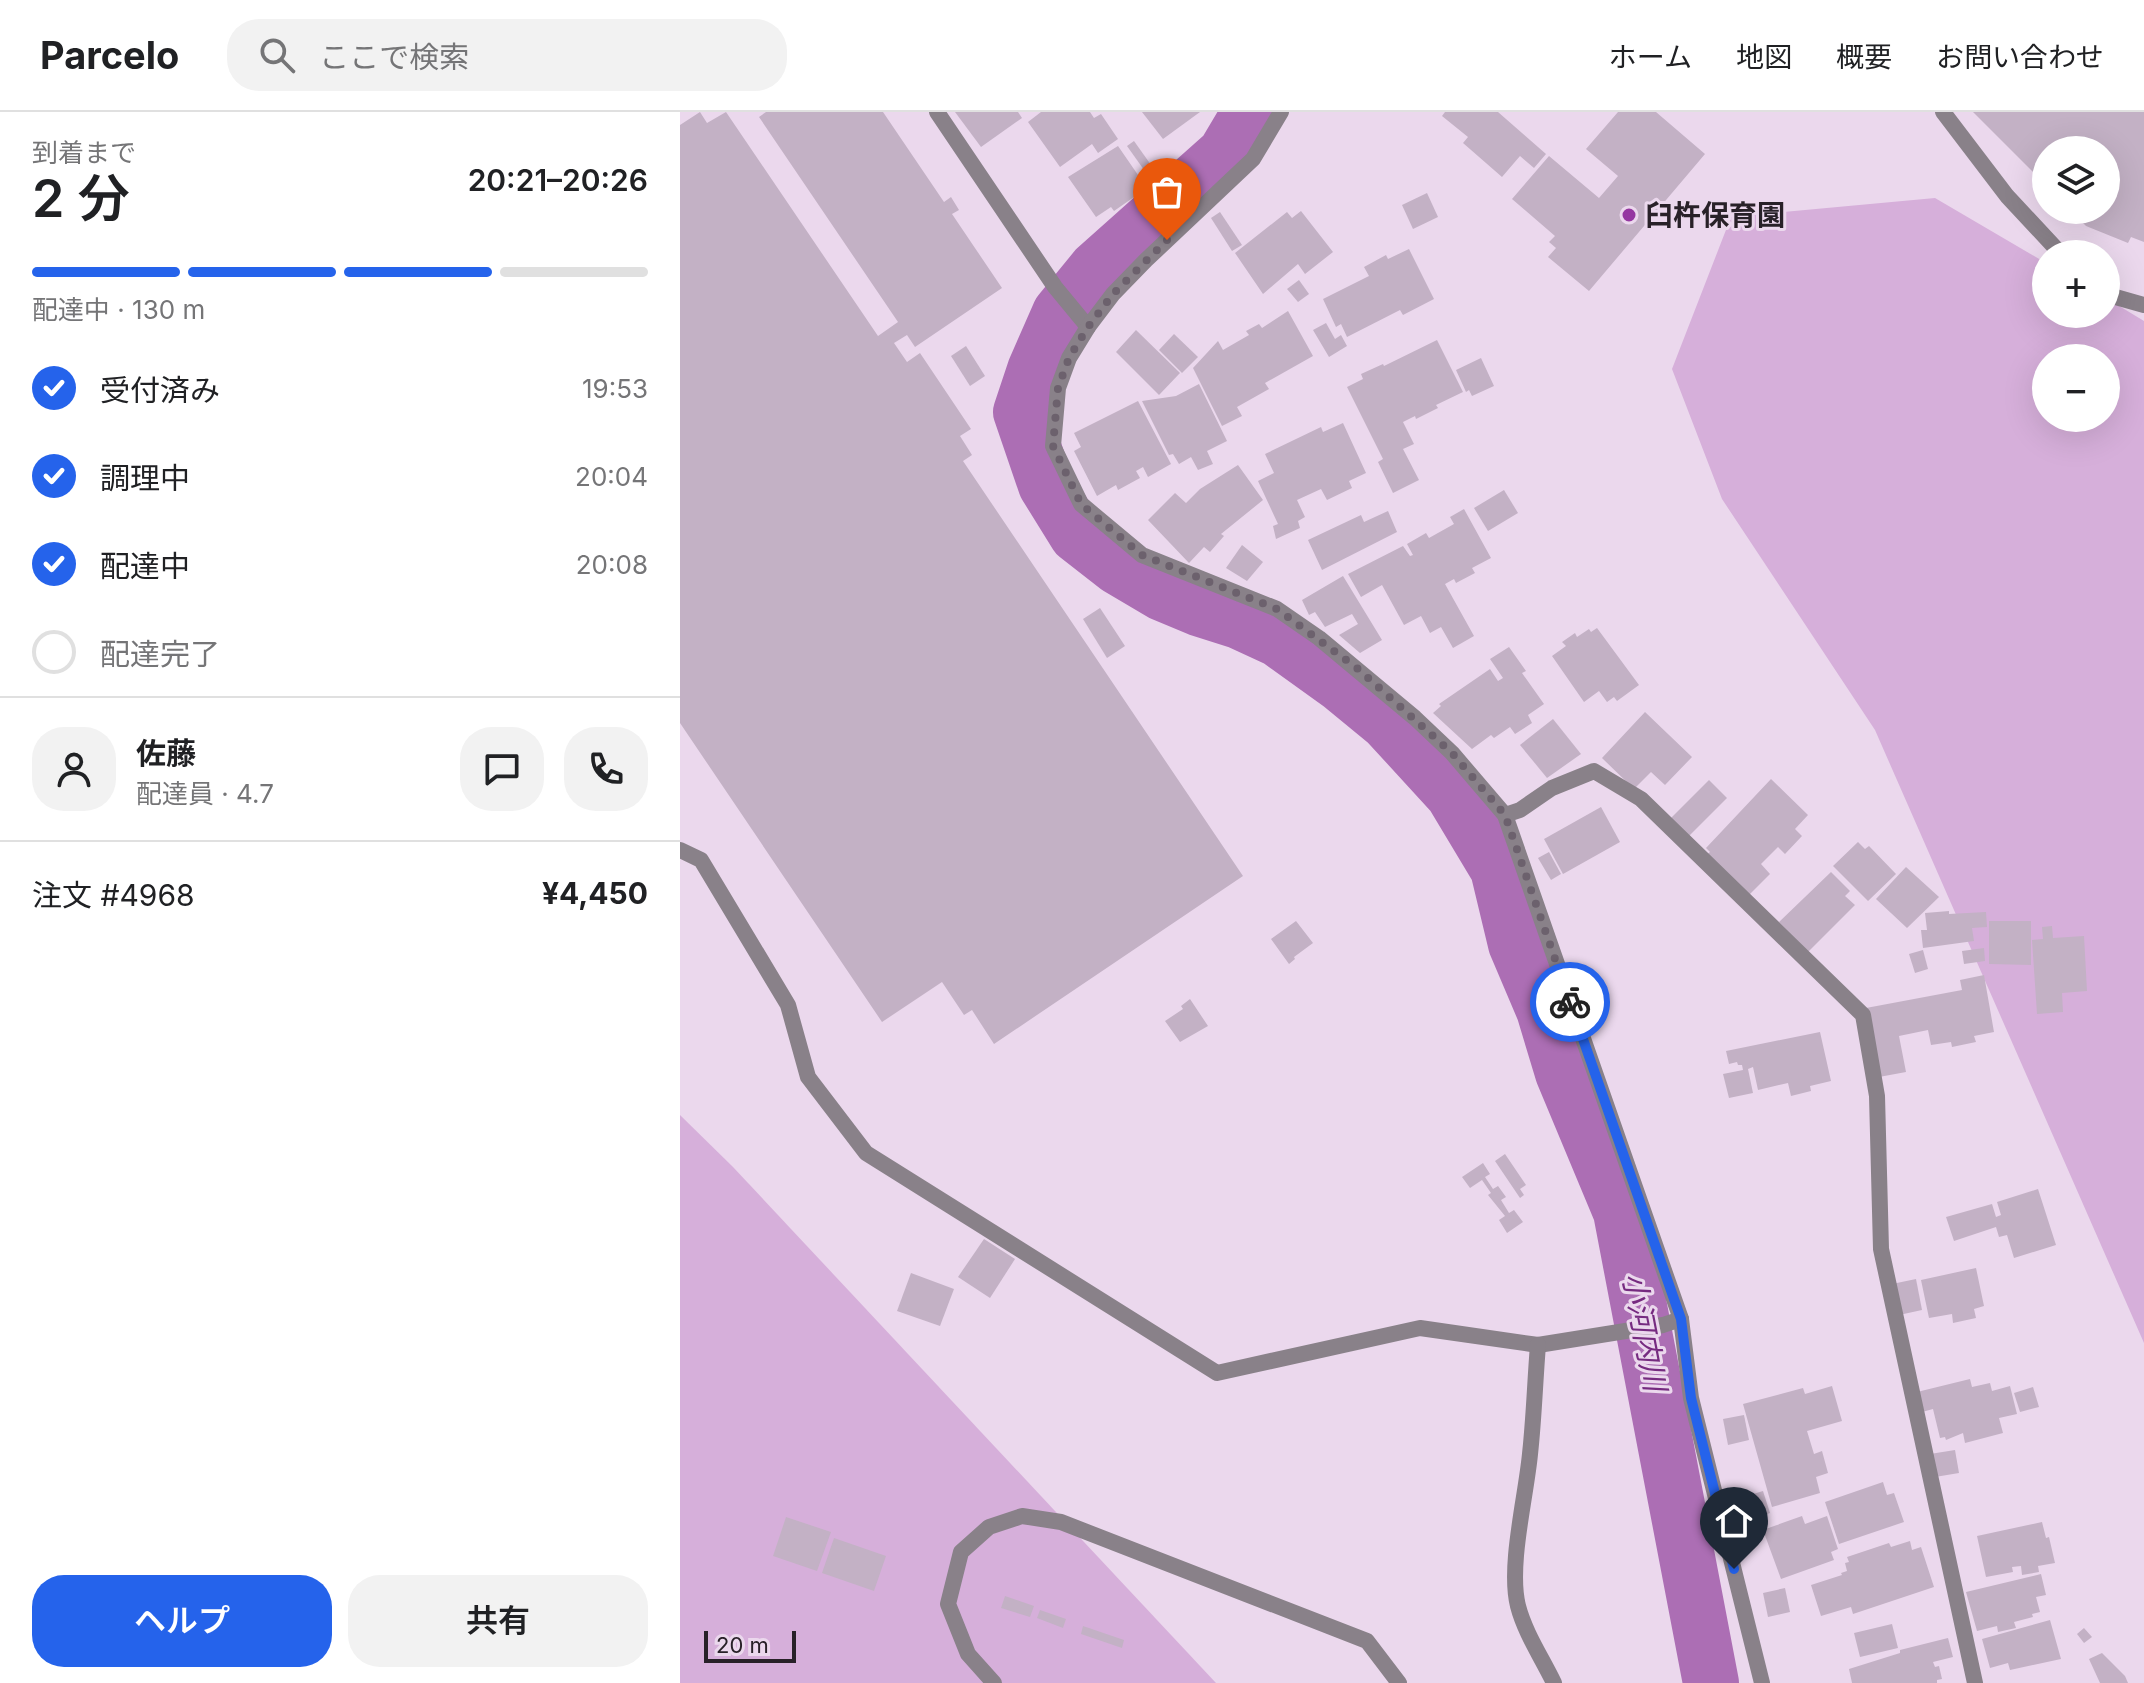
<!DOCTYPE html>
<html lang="ja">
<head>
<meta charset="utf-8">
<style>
  :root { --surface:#fff; --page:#f2f2f2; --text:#202124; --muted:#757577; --line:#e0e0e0; --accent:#2563eb }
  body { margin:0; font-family:Inter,"Noto Sans JP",sans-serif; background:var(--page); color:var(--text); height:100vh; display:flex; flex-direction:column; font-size:30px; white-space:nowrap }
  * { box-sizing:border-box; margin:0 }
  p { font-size:26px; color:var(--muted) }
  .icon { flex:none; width:44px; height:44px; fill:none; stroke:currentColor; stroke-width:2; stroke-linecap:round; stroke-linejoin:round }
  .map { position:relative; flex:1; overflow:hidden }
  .drawer { display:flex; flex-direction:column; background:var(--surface); width:680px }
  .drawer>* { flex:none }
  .controls { position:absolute; left:1352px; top:24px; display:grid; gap:16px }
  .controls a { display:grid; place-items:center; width:88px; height:88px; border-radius:50%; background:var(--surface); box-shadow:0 8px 32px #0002; font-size:40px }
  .scale { position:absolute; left:24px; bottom:20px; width:92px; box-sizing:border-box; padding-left:8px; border:4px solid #282128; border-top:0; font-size:22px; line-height:28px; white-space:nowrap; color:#282128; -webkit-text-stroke:6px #ebd8ed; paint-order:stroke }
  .pin { position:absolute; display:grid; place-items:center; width:68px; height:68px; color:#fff; margin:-82px -34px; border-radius:50% 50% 50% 0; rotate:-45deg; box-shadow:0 0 8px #0007 }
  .pin .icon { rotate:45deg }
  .courier { position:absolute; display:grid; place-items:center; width:80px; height:80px; margin:-40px; border:6px solid #2563eb; border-radius:50%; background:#fff; color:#222; box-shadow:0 2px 10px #0007 }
  .overview em { font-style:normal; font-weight:600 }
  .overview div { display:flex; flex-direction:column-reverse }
  .overview { display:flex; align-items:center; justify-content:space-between; height:136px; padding:0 32px }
  h1 { font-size:52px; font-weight:600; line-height:60px }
  .bar { display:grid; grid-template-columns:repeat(4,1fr); gap:12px 8px; align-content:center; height:96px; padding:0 32px }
  .bar i { height:10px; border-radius:6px; background:var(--line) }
  .bar .active { background:var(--accent) }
  .bar p { grid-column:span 4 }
  .line { display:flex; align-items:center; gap:20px; padding:0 32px; border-top:2px solid var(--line) }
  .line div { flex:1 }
  .round { display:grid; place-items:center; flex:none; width:84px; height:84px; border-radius:32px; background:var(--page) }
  ol { padding:0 32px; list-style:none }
  li { display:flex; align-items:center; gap:24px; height:88px }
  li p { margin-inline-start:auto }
  li .icon { padding:8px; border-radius:50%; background:var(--accent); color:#fff; stroke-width:4 }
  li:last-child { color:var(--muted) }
  li i { width:44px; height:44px; border:4px solid var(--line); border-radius:50% }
  .action { display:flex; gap:16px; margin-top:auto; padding:16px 32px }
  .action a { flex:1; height:92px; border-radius:32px; background:var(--accent); color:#fff; font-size:32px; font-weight:600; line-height:92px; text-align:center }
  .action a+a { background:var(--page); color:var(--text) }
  header { display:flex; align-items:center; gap:48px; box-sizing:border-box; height:112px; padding:0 40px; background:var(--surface); border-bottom:2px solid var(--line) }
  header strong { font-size:38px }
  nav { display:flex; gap:44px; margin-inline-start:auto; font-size:28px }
  .search { width:560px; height:72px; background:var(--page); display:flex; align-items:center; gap:20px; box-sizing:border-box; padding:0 28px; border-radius:32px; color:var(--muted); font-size:30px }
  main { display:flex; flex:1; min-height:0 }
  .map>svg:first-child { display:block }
  .green { fill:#d6afda; fill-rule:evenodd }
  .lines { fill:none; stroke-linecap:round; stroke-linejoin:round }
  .river { stroke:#ac6eb4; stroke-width:56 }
  .building { fill:#c3b1c5 }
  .minor { stroke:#898189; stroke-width:16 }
  .done { stroke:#6c616d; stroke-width:8; stroke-dasharray:0 14.4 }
  .route { stroke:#2563eb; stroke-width:10 }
  .poi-dot { fill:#9537a1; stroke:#ebd8ed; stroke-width:3 }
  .labels { text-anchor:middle; stroke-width:6; stroke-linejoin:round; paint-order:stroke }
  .poi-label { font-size:28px; font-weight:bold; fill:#282128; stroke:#ebd8ed; text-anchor:start }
  .water-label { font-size:30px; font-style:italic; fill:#762b80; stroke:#ebd8ed }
</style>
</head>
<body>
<header>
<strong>Parcelo</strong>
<div class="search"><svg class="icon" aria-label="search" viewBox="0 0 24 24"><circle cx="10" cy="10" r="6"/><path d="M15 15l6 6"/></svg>ここで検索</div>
<nav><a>ホーム</a><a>地図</a><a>概要</a><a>お問い合わせ</a></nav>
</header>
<main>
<section class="drawer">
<div class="overview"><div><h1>2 分</h1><p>到着まで</p></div><em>20:21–20:26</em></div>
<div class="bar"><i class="active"></i><i class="active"></i><i class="active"></i><i></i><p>配達中 · 130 m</p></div>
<ol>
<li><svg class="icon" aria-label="check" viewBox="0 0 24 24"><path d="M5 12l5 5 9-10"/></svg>受付済み<p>19:53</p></li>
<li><svg class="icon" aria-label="check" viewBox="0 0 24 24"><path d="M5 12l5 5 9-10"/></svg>調理中<p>20:04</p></li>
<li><svg class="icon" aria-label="check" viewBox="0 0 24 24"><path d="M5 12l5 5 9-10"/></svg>配達中<p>20:08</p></li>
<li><i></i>配達完了</li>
</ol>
<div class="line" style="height:144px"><a class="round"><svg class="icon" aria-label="person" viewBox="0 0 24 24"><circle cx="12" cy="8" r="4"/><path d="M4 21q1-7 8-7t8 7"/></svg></a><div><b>佐藤</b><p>配達員 · 4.7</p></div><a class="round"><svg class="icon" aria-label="chat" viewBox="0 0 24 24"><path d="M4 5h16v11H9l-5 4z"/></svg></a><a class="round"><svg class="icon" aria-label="phone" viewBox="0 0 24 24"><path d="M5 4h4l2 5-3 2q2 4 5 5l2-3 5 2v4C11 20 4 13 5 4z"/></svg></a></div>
<div class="line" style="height:104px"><div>注文 #4968</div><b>¥4,450</b></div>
<div class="action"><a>ヘルプ</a><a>共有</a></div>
</section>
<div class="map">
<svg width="1464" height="1571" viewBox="0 0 1464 1571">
  <rect width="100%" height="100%" fill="#ebd8ed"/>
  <g class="green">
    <path d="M 1255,86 L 1366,151 L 1366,202 L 1426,202 L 1426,186 L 1464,209 L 1464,1231 L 1195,618 L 1042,387 L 992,257 L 1051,105 ZM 1366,246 L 1426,246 L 1426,306 L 1366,306 Z"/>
    <path d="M 0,1003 L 53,1055 L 536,1571 L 0,1571 Z"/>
  </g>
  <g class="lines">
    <path class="river" d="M 570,0 L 545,42 L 416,157 L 380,201 L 355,258 L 341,300 L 366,373 L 397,423 L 438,455 L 482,481 L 518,496 L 559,509 L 598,527 L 662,573 L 707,610 L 773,682 L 818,757 L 836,832 L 864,898 L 883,961 L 941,1100 L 1031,1571"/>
  </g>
  <g class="building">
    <path d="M 20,0 L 27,11 L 46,0 L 198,224 L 218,210 L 79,5 L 86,0 L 203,0 L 264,90 L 271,85 L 279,98 L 272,102 L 322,176 L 235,235 L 227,223 L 214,231 L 227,250 L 240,241 L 291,317 L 280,324 L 292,343 L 283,349 L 563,764 L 314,932 L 292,898 L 284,903 L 262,870 L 202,910 L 0,611 L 0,13 Z"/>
    <path d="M 275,0 L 338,0 L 342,6 L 301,35 Z"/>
    <path d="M 361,0 L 410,0 L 414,6 L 421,2 L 438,27 L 418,41 L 412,32 L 380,55 L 348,10 Z"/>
    <path d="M 462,0 L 520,0 L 483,27 Z"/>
    <path d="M 765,0 L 818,0 L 866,42 L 854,56 L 840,44 L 822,65 L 783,31 L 788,25 L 762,4 Z"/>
    <path d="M 938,0 L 976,0 L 1025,42 L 909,179 L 868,145 L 876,136 L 869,130 L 875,124 L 832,87 L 869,44 L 919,86 L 938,64 L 906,37 Z"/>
    <path d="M 1293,0 L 1464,0 L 1464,130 L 1451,125 L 1448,131 L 1406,114 L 1390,98 L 1426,98 L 1426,38 L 1366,38 L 1366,73 Z"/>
    <path d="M 454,29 L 481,67 L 474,72 L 447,34 Z"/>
    <path d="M 438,34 L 467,76 L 434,99 L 431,95 L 416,105 L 388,65 Z"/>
    <path d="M 747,81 L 758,105 L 733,117 L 722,93 Z"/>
    <path d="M 621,99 L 653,140 L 625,162 L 618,152 L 583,182 L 555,141 L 607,100 L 612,106 Z"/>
    <path d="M 540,100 L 562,133 L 552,139 L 531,106 Z"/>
    <path d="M 729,137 L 754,187 L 723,203 L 720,198 L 667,225 L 661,212 L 656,215 L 643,187 L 689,164 L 684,155 L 706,143 L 708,147 Z"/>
    <path d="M 619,168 L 629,182 L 618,190 L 607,177 Z"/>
    <path d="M 608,199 L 633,244 L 585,271 L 589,277 L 557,295 L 562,304 L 542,314 L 513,256 L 538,229 L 543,238 L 569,223 L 566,219 L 579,212 L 582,216 Z"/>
    <path d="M 646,211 L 655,227 L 661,223 L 667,234 L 649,245 L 633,218 Z"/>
    <path d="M 456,218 L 500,261 L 479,283 L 436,240 Z"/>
    <path d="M 494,222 L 518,245 L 502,261 L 479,238 Z"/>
    <path d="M 757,228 L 783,280 L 756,293 L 758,296 L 736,307 L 735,304 L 723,310 L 734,332 L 723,337 L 739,368 L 713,381 L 698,350 L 703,347 L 667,275 L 683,267 L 681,262 L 703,252 L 704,254 Z"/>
    <path d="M 286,234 L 305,264 L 290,274 L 271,244 Z"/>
    <path d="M 801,246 L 814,274 L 792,284 L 789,278 L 786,280 L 776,258 Z"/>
    <path d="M 519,272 L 547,329 L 527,339 L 533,352 L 518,358 L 511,345 L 499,352 L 493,342 L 489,343 L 462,289 L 496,284 Z"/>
    <path d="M 458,289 L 491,352 L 468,365 L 463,355 L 456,359 L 460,366 L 438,378 L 436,373 L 417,384 L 394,339 L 401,335 L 394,321 Z"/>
    <path d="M 663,311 L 686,361 L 669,369 L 672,376 L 647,388 L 641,377 L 617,388 L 625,405 L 618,409 L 620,416 L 596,427 L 593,414 L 598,412 L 578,369 L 594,361 L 585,342 L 641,315 L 643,320 Z"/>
    <path d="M 558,353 L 583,388 L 541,422 L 544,424 L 530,440 L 524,435 L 509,451 L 468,408 L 495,381 L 506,391 L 520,377 Z"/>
    <path d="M 824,378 L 838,401 L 808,419 L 794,396 Z"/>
    <path d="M 784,397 L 811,446 L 792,456 L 795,461 L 776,471 L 774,467 L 765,472 L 794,524 L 773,536 L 761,515 L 750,521 L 741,504 L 724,513 L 702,473 L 681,485 L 668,462 L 723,434 L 730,444 L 733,443 L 727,432 L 746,421 L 749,426 L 774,412 L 770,405 Z"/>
    <path d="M 708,399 L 717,420 L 642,458 L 628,428 L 681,403 L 684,410 Z"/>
    <path d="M 562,433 L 583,450 L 567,469 L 546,456 Z"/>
    <path d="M 663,464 L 702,528 L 680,541 L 659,523 L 678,512 L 672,502 L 645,515 L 635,500 L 629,503 L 622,488 Z"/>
    <path d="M 420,496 L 445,534 L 427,546 L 403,507 Z"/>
    <path d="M 917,516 L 959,573 L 937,589 L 934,585 L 927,590 L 919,579 L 904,590 L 872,544 L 886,534 L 882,530 L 895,521 L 897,525 L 909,517 L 911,520 Z"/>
    <path d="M 829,535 L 846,559 L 842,561 L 864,592 L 848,603 L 852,611 L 835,622 L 830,615 L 814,626 L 811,623 L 792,637 L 753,601 L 761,594 L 759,592 L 810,557 L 818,569 L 823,566 L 810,547 Z"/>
    <path d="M 965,600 L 1012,645 L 985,673 L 971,660 L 954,677 L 922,646 Z"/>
    <path d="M 873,607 L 901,642 L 867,666 L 840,633 Z"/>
    <path d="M 1091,667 L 1128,703 L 1115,717 L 1122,724 L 1105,742 L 1098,735 L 1081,752 L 1090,762 L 1067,785 L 1025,744 L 1030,740 L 1026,736 Z"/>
    <path d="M 1029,668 L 1047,686 L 1007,726 L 986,711 Z"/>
    <path d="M 921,695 L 940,730 L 883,762 L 864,727 Z"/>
    <path d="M 1178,730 L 1185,737 L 1189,734 L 1216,762 L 1188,789 L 1153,754 Z"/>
    <path d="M 869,740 L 881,762 L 871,768 L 858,746 Z"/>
    <path d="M 1226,755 L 1259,785 L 1227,816 L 1196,787 Z"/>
    <path d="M 1151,760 L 1170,779 L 1165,784 L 1175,793 L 1124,844 L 1095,814 Z"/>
    <path d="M 1269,799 L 1269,802 L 1306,800 L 1307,815 L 1292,816 L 1294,829 L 1243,836 L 1241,818 L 1247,818 L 1245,801 Z"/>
    <path d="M 616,809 L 633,831 L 614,845 L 615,847 L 609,852 L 591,827 Z"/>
    <path d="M 1309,809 L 1351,809 L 1351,853 L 1309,852 Z"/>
    <path d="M 1372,814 L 1373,826 L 1404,824 L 1407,879 L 1382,881 L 1383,900 L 1357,902 L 1352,828 L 1363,827 L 1362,815 Z"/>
    <path d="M 1304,836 L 1305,849 L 1284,852 L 1282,839 Z"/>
    <path d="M 1243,838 L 1248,857 L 1235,861 L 1229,842 Z"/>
    <path d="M 1304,863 L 1314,920 L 1294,924 L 1296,930 L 1272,935 L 1271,930 L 1251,933 L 1248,918 L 1219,924 L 1226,960 L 1199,965 L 1186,896 L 1282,878 L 1280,868 Z"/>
    <path d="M 510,887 L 528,914 L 500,930 L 485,909 L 503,897 L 501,894 Z"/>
    <path d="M 1140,920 L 1151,969 L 1130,974 L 1131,979 L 1111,984 L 1108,971 L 1078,978 L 1073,955 L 1068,957 L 1073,981 L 1049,986 L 1043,962 L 1063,958 L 1062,953 L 1058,953 L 1057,950 L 1049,952 L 1046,939 Z"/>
    <path d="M 825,1042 L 846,1073 L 840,1077 L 844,1083 L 840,1086 L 815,1049 Z"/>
    <path d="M 803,1051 L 810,1062 L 805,1065 L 813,1077 L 818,1074 L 826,1085 L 821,1088 L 829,1101 L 834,1098 L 843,1110 L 827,1121 L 819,1108 L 825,1104 L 808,1083 L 811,1081 L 802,1068 L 790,1076 L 782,1065 Z"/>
    <path d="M 1358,1077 L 1376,1133 L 1334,1146 L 1327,1123 L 1319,1125 L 1316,1115 L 1274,1129 L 1266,1105 L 1312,1092 L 1316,1105 L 1321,1103 L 1317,1090 Z"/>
    <path d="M 304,1127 L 335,1147 L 310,1186 L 278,1165 Z"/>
    <path d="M 1296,1156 L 1304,1194 L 1294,1197 L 1296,1206 L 1273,1211 L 1272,1202 L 1249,1206 L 1241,1168 Z"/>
    <path d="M 231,1161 L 274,1177 L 260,1214 L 217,1199 Z"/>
    <path d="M 1236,1167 L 1242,1198 L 1219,1203 L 1212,1172 Z"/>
    <path d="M 1290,1267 L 1292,1275 L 1310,1271 L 1312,1279 L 1330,1274 L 1337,1302 L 1319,1306 L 1323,1321 L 1285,1331 L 1283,1321 L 1266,1328 L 1265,1325 L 1260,1326 L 1253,1297 L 1242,1300 L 1237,1280 Z"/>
    <path d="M 1152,1274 L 1162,1309 L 1127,1319 L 1134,1342 L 1142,1339 L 1148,1361 L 1136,1365 L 1140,1381 L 1092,1395 L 1063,1292 L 1123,1276 L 1125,1282 Z"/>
    <path d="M 1353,1275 L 1359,1295 L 1340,1300 L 1334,1281 Z"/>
    <path d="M 1064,1303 L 1069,1328 L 1048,1333 L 1043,1307 Z"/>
    <path d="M 1275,1338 L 1279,1361 L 1255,1365 L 1250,1342 Z"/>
    <path d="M 1203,1370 L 1207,1383 L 1214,1381 L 1224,1410 L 1159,1432 L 1145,1390 Z"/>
    <path d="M 1083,1379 L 1090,1401 L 1067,1409 L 1060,1386 Z"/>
    <path d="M 1122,1404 L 1125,1412 L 1147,1404 L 1158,1437 L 1151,1440 L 1154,1448 L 1101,1467 L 1083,1418 Z"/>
    <path d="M 106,1405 L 151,1420 L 137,1459 L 93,1444 Z"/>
    <path d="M 1362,1410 L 1366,1426 L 1369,1425 L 1375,1451 L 1358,1454 L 1359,1460 L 1342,1463 L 1341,1454 L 1332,1455 L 1333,1460 L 1306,1465 L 1297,1424 Z"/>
    <path d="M 154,1426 L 206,1444 L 194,1479 L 142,1461 Z"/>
    <path d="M 1230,1429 L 1232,1438 L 1241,1435 L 1254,1475 L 1173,1502 L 1171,1495 L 1141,1504 L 1131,1473 L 1162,1463 L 1161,1461 L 1167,1459 L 1165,1451 L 1169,1450 L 1167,1445 L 1209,1431 L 1211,1435 Z"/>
    <path d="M 1361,1462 L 1366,1483 L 1356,1485 L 1360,1500 L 1352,1502 L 1353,1505 L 1334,1510 L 1336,1516 L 1318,1520 L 1317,1514 L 1297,1519 L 1286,1480 Z"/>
    <path d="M 1105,1476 L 1110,1500 L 1088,1505 L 1083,1481 Z"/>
    <path d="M 325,1484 L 354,1494 L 350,1505 L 321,1496 Z"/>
    <path d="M 360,1498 L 386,1507 L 383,1516 L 357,1506 Z"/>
    <path d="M 1370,1508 L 1381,1547 L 1330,1558 L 1328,1551 L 1310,1556 L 1302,1527 Z"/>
    <path d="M 1212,1512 L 1218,1536 L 1180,1545 L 1174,1521 Z"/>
    <path d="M 403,1514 L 444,1528 L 442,1536 L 401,1522 Z"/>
    <path d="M 1404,1516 L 1412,1525 L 1404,1531 L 1397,1522 Z"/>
    <path d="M 1268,1526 L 1273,1545 L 1253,1550 L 1255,1555 L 1259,1554 L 1262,1567 L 1257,1568 L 1257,1571 L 1172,1571 L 1169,1557 L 1220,1541 L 1220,1538 Z"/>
    <path d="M 1422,1541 L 1445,1564 L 1448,1571 L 1420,1571 L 1409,1547 Z"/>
  </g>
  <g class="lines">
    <g class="minor">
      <path d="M 257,0 L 375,175 L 408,215"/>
      <path d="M 601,0 L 573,47 L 466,148 L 433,182 L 408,215 L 389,246 L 378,276 L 373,334 L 401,392 L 462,443 L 597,497 L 639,526 L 735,606 L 772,641 L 825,703 L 1001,1207 L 1011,1286 L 1082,1571"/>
      <path d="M 1263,0 L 1327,84 L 1381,142"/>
      <path d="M 1426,179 L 1432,184 L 1464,193"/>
      <path d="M 825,703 L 840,698 L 872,676 L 914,659 L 961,687 L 1183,903 L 1197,984 L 1201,1137 L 1295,1571"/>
      <path d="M 0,738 L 21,748 L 108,893 L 128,965 L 186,1041 L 537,1261 L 740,1216 L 858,1233 L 983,1213 L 1001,1207"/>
      <path d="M 858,1233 C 855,1269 854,1306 850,1342 C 846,1385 828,1454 838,1494 C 845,1521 862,1546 874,1571"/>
      <path d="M 314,1571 L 288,1542 L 268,1492 L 281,1440 L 309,1415 L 342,1404 L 381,1410 L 687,1529 L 719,1571"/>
    </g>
  </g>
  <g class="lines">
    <path class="done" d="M 487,128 L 433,182 L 408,215 L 389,246 L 378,276 L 373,334 L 401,392 L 462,443 L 597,497 L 677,556 L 772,641 L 825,703 L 890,890"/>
    <path class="route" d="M 890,890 L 1001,1207 L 1011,1286 L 1054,1457"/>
  </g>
  <circle class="poi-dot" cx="949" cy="103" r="8"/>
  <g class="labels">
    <g class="poi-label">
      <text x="965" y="113">臼杵保育園</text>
    </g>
    <g class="water-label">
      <text transform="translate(964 1220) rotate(79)" y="10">小河内川</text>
    </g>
  </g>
</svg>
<div class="controls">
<a><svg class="icon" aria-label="layers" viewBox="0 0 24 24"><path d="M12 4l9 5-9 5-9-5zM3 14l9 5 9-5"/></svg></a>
<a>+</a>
<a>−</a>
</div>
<div class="scale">20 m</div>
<div class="pin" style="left:487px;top:128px;background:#ea580c"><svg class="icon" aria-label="bag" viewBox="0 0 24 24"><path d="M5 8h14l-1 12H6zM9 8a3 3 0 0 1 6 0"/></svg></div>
<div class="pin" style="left:1054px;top:1457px;background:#1f2937"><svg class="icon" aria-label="home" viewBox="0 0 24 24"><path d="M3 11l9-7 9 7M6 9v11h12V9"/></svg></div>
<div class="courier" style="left:890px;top:890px"><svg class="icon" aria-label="bike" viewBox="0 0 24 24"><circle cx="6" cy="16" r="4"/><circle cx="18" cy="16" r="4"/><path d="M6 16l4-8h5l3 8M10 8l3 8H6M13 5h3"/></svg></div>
</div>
</main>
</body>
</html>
